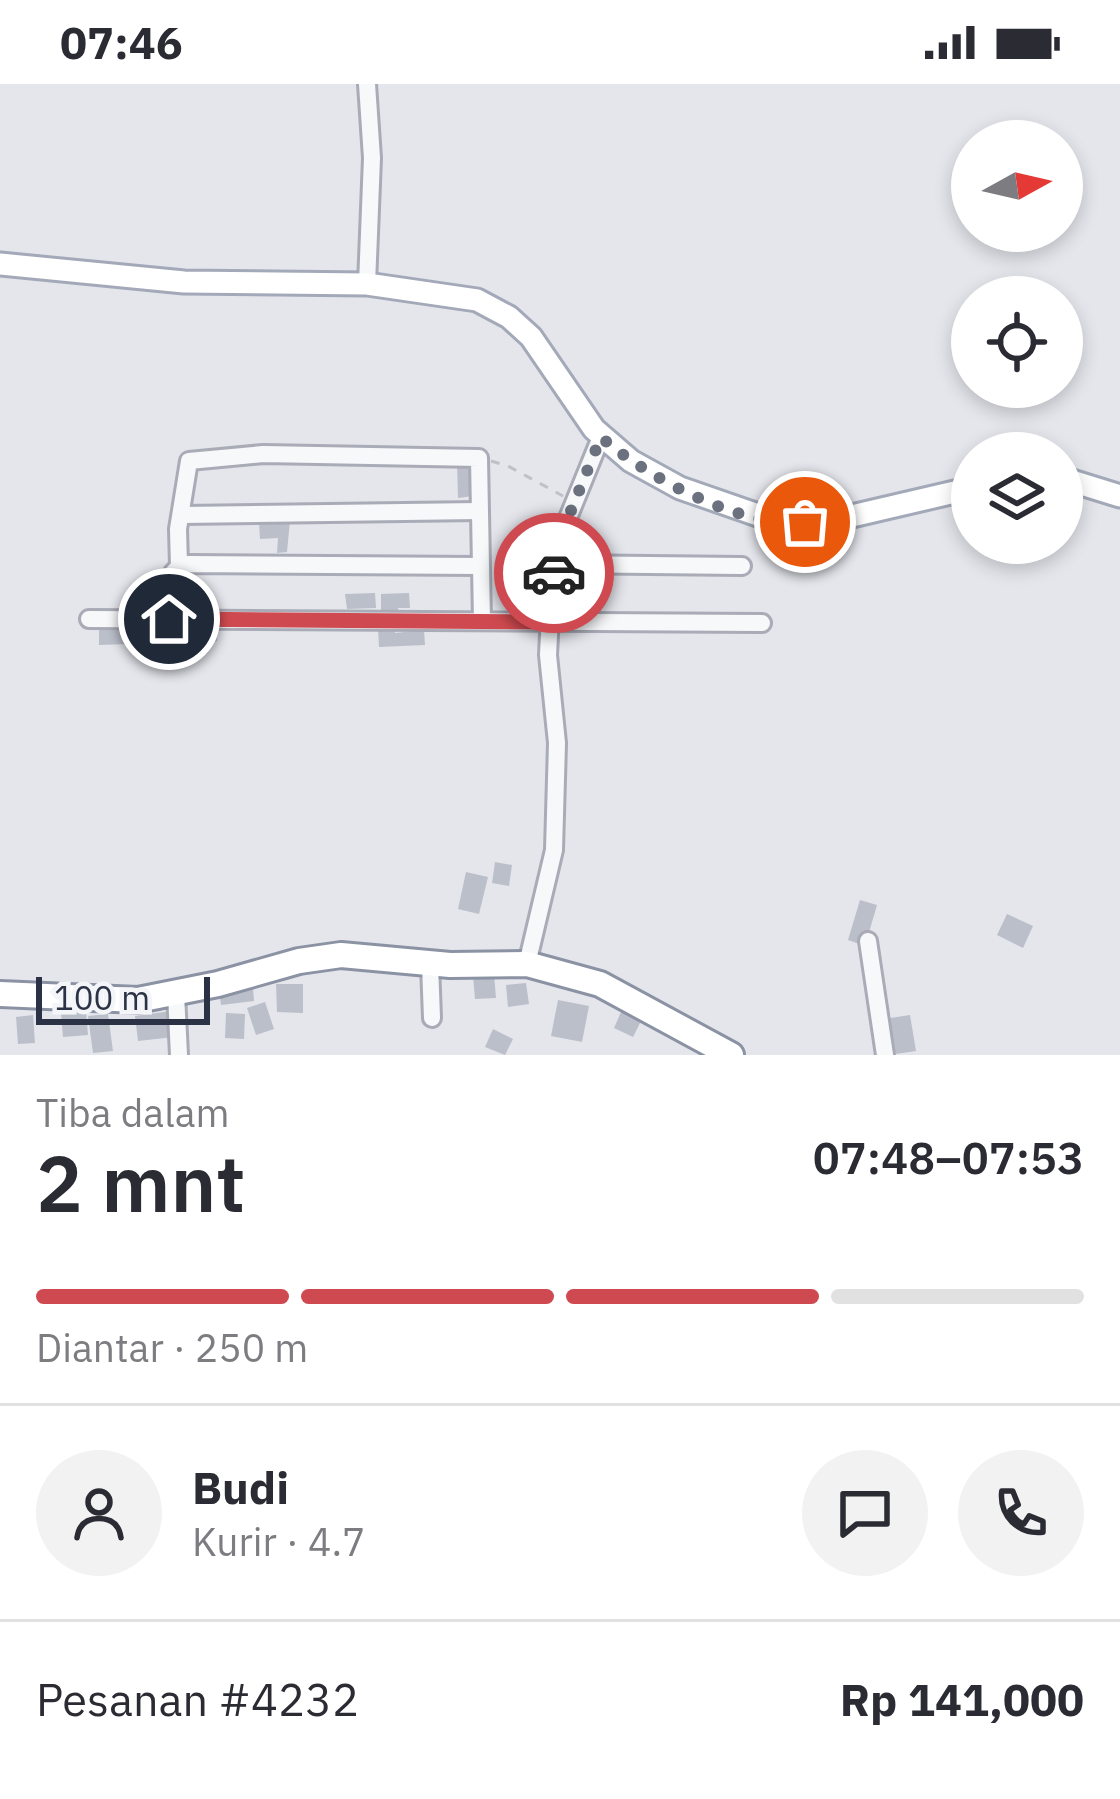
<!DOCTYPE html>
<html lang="id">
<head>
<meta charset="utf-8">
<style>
  :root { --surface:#fff; --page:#f2f2f3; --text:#2b2b33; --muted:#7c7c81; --line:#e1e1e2; --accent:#cf4a50 }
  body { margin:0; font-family:"IBM Plex Sans",sans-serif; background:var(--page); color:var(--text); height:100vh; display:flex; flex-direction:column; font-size:45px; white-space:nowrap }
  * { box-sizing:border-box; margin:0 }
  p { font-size:39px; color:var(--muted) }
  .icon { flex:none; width:66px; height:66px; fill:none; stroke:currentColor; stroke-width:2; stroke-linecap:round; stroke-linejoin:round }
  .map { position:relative; height:971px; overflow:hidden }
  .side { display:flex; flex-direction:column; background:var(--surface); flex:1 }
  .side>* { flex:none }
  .needle { width:78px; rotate:82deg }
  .tools { position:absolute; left:951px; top:36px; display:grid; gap:24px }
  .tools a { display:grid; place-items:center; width:132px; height:132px; border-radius:50%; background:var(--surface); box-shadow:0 6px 18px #0003; font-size:60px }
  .scale { position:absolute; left:36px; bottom:30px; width:174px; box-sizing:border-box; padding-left:12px; border:6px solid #2b3245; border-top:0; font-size:33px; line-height:42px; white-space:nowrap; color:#2b3245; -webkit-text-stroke:9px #f4f5f9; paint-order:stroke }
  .pin { position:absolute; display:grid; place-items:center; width:102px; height:102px; color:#fff; margin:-51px; border:6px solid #fff; border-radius:50%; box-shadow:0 3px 12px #0007 }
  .courier { position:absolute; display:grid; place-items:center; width:120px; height:120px; margin:-60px; border:9px solid #cf4a50; border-radius:50%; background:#fff; color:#222; box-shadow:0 3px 15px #0007 }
  .head em { font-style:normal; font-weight:600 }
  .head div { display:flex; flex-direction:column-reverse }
  .head { display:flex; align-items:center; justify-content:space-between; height:204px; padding:0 36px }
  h1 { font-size:78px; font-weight:600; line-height:90px }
  .bar { display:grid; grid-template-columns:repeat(4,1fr); gap:18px 12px; align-content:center; height:144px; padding:0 36px }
  .bar i { height:15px; border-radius:9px; background:var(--line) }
  .bar .active { background:var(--accent) }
  .bar p { grid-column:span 4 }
  .line { display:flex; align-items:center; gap:30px; padding:0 36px; border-top:3px solid var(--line) }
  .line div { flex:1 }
  .round { display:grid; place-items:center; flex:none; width:126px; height:126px; border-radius:63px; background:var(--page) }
  .status { display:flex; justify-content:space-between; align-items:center; height:84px; padding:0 60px; background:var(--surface); direction:ltr }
  .status svg { height:33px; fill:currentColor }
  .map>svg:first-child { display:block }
  .building { fill:#bbbfca }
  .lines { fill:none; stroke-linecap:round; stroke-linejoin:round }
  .minor-casing { stroke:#a9acb7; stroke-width:22 }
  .major-casing { stroke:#a3a9b8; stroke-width:27 }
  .highway-casing { stroke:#8b92a3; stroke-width:30 }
  .path { stroke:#bec1c7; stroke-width:3; stroke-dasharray:9 9; stroke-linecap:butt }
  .minor { stroke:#f7f8fa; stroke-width:16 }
  .major { stroke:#fff; stroke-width:21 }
  .highway { stroke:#fff; stroke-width:24 }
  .done { stroke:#6c717f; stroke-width:12; stroke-dasharray:0 21.6 }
  .route { stroke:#cf4a50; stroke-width:15 }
</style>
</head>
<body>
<div class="status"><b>07:46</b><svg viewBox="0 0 49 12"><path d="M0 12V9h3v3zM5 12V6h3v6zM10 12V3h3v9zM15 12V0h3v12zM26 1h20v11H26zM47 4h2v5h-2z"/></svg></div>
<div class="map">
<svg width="1120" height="971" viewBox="0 0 1120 971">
  <rect width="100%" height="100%" fill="#e4e6ec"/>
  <g class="building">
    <path d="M 469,377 L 473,412 L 458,414 L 457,378 Z"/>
    <path d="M 290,436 L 287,468 L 277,469 L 278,454 L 260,455 L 259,438 Z"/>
    <path d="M 201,505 L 202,525 L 173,526 L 172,507 Z"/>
    <path d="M 375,509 L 376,524 L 347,525 L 345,510 Z"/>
    <path d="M 409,509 L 410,524 L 398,524 L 399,529 L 381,530 L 381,510 Z"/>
    <path d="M 129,543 L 129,560 L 99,561 L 99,544 Z"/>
    <path d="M 395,543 L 395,549 L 424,546 L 425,561 L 379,563 L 378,544 Z"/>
    <path d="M 216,544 L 217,557 L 188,560 L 187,547 Z"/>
    <path d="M 495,778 L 512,781 L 509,802 L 492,799 Z"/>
    <path d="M 466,788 L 488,793 L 479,830 L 458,825 Z"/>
    <path d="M 860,816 L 877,821 L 865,862 L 848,856 Z"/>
    <path d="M 1007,830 L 1033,842 L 1023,864 L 997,851 Z"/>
    <path d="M 494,890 L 496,914 L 475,915 L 473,892 Z"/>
    <path d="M 246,897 L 253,903 L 254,917 L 221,921 L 219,905 Z"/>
    <path d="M 526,899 L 529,920 L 508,923 L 506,901 Z"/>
    <path d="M 276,900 L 303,900 L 303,929 L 277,928 Z"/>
    <path d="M 558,916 L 589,922 L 582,958 L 551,952 Z"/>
    <path d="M 265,918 L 274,945 L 256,951 L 247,924 Z"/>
    <path d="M 86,927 L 88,951 L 63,953 L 61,929 Z"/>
    <path d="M 171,927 L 174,953 L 138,957 L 135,932 Z"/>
    <path d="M 621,928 L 641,937 L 633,953 L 614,944 Z"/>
    <path d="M 226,929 L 245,930 L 244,955 L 225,954 Z"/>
    <path d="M 108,930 L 113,967 L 93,969 L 88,932 Z"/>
    <path d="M 33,931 L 35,959 L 18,960 L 16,933 Z"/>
    <path d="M 910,931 L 916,967 L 889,971 L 884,935 Z"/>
    <path d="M 493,945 L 513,955 L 505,971 L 485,963 Z"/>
  </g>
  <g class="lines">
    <g class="minor-casing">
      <g id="minor">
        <path d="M 367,200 L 372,74 L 367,0"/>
        <path d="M 183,431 L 479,427"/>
        <path d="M 556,480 L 742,482"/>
        <path d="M 179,482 L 178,445 L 189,377 L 263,370 L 479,374 L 482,537"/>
        <path d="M 89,535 L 762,539"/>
        <path d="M 169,535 C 169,513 161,486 188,480 L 479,482"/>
        <path d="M 868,857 L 885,971"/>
        <path d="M 430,880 L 432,934"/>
        <path d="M 527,880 L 554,766 L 557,659 L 548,571 L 551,511 L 566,439 L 601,353"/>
        <path d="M 176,910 L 179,971"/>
      </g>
    </g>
    <g class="major-casing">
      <g id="major">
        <path d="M 0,180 L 184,198 L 367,200 L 477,216 L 509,233 L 531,253 L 594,345 L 631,377 L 680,404 L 781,439 L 839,435 L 972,404"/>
        <path d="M 1062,394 L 1120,412"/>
      </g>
    </g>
    <g class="highway-casing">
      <path id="highway" d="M 0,910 L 138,916 L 218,900 L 299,877 L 341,871 L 450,881 L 527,880 L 600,900 L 731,971"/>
    </g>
    <path class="path" d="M 491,377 L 508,382 L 563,412"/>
    <use href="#minor" class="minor"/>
    <use href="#major" class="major"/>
    <use href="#highway" class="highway"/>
  </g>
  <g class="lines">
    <path class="done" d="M 554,489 L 566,439 L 601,353 C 646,393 743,445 805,438"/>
    <path class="route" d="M 169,535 L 548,538 L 554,489"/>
  </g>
</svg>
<div class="tools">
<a><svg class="needle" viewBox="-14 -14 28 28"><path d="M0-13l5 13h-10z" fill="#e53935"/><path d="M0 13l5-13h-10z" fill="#7c7c81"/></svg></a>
<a><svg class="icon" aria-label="locate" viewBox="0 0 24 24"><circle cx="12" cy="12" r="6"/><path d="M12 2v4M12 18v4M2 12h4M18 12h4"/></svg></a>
<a><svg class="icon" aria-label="layers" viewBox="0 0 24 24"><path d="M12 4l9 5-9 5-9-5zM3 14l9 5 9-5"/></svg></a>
</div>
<div class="scale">100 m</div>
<div class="pin" style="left:805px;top:438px;background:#ea580c"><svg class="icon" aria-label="bag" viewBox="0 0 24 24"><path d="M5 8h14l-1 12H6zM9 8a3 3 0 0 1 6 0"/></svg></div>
<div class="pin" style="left:169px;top:535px;background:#1f2937"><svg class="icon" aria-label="home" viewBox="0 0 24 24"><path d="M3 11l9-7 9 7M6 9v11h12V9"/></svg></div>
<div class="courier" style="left:554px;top:489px"><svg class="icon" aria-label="car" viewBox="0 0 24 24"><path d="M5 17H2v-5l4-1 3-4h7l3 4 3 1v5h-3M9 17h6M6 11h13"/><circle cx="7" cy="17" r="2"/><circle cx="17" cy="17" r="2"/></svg></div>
</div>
<section class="side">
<div class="head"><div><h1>2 mnt</h1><p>Tiba dalam</p></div><em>07:48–07:53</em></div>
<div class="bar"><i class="active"></i><i class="active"></i><i class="active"></i><i></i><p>Diantar · 250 m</p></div>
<div class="line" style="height:216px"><a class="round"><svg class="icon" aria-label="person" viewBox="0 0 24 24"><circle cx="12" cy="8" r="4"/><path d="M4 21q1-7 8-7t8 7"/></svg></a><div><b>Budi</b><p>Kurir · 4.7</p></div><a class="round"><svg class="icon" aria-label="chat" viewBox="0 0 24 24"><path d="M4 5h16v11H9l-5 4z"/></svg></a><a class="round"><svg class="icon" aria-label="phone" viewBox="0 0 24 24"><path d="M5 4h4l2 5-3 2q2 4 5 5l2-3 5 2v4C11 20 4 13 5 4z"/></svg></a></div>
<div class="line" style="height:156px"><div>Pesanan #4232</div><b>Rp 141,000</b></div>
</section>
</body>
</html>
